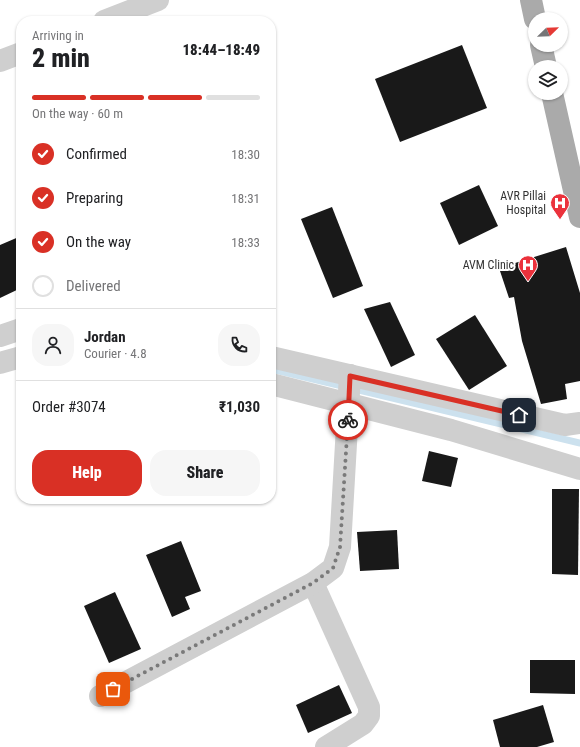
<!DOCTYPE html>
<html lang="en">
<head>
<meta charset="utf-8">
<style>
  :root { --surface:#fff; --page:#f6f6f6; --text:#202124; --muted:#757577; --line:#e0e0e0; --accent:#d93025 }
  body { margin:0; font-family:"Roboto Condensed",sans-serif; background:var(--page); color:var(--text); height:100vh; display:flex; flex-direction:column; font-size:15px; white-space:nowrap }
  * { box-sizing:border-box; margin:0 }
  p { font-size:13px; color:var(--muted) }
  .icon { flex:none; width:22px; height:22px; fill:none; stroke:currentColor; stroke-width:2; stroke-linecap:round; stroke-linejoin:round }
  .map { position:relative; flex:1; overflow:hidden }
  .panel { position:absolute; left:16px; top:16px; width:260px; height:488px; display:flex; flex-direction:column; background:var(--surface); border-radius:16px; box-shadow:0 1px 3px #0004 }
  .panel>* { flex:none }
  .needle { width:26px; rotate:67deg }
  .controls { position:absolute; left:528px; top:12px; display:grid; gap:8px }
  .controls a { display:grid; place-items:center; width:40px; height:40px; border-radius:50%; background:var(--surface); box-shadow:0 1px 3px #0004; font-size:20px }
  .pin { position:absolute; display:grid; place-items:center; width:34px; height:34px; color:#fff; margin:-17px; border-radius:8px; box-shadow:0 2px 6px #0006 }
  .courier { position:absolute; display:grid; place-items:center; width:40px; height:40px; margin:-20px; border:3px solid #d93025; border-radius:50%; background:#fff; color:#222; box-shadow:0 1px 5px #0007 }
  .head em { font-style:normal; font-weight:800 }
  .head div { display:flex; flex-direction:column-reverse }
  .head { display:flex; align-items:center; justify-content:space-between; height:68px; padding:0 16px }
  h1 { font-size:26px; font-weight:800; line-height:30px }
  .bar { display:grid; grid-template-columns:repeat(4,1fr); gap:6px 4px; align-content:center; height:48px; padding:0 16px }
  .bar i { height:5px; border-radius:3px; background:var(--line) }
  .bar .selected { background:var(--accent) }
  .bar p { grid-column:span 4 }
  .line { display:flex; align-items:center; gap:10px; padding:0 16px; border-top:1px solid var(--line) }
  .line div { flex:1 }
  .round { display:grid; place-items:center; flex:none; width:42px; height:42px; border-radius:16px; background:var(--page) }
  ol { padding:0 16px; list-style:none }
  li { display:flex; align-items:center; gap:12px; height:44px }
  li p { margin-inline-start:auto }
  li .icon { padding:4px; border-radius:50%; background:var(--accent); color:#fff; stroke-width:4 }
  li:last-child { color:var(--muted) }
  li i { width:22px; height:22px; border:2px solid var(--line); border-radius:50% }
  .action { display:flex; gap:8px; margin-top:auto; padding:8px 16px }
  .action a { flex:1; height:46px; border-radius:16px; background:var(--accent); color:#fff; font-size:16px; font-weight:800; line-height:46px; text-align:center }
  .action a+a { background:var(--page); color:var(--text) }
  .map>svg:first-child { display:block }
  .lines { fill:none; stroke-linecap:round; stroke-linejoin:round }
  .stream { stroke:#cce1ee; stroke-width:7 }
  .building { fill:#191919 }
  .minor { stroke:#cfcfcf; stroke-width:22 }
  .major { stroke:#aaa; stroke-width:22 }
  .done { stroke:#7a7a7a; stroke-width:4; stroke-dasharray:0 7.2 }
  .route { stroke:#d93025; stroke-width:5 }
  .labels { text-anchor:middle; stroke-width:4; stroke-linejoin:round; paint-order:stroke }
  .poi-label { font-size:12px; fill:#323232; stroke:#fff; text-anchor:end }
</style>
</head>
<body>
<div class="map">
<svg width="580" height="747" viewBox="0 0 580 747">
  <rect width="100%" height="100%" fill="#fff"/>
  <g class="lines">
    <path class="stream" d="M 271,369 L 580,443"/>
  </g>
  <g class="building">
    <path d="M 462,45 L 487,108 L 400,142 L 375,79 Z"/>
    <path d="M 479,185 L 498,226 L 459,245 L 440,203 Z"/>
    <path d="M 332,207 L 363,286 L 333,298 L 301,219 Z"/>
    <path d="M 21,236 L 21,288 L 0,298 L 0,245 Z"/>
    <path d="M 566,247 L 580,293 L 580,381 L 565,384 L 567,399 L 541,404 L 522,341 L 514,297 L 509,298 L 499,268 Z"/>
    <path d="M 390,302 L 415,355 L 391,367 L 364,309 Z"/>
    <path d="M 475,315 L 507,366 L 469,390 L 436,339 Z"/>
    <path d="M 429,451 L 458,458 L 451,487 L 422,481 Z"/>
    <path d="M 552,489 L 579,489 L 578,575 L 552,574 Z"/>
    <path d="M 397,530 L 399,569 L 360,571 L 357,532 Z"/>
    <path d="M 181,541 L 201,591 L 185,597 L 190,609 L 172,617 L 146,555 Z"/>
    <path d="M 115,592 L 141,649 L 109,663 L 84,606 Z"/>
    <path d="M 530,660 L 575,660 L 575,694 L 530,693 Z"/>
    <path d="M 339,685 L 352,713 L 308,733 L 296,705 Z"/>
    <path d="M 543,705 L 554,742 L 537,747 L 500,747 L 493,720 Z"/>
  </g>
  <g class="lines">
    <g class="minor">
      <path d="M 104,21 L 158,0"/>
      <path d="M 0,61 L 21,53"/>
      <path d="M 0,336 L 21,329"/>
      <path d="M 271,357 L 565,425 L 580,423"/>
      <path d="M 0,363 L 21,357"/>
      <path d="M 271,384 L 451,430 L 580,469"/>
      <path d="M 313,583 L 369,707 L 369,716 L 363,724 L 326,747"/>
      <path d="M 100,696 L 313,583 L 333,568 L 340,547 L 350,375"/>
    </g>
    <g class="major">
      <path d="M 531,0 L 535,19"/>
      <path d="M 541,45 L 546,67"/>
      <path d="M 552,93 L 580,217"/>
    </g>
  </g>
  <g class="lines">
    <path class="done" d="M 113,689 L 313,583 L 333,568 L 340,547 L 348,420"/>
    <path class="route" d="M 348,420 L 350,376 L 519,415"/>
  </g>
  <defs>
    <g id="hospital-pin" transform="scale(1)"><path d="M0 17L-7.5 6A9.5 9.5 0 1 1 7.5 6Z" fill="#eb323c" stroke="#fff"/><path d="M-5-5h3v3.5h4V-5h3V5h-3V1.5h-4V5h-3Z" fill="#fff"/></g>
  </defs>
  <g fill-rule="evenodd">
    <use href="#hospital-pin" x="560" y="203"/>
    <use href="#hospital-pin" x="528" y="265"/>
  </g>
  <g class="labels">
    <g class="poi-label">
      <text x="546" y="200">AVR Pillai<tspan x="546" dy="14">Hospital</tspan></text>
      <text x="514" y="269">AVM Clinic</text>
    </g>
  </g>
</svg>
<div class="controls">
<a><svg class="needle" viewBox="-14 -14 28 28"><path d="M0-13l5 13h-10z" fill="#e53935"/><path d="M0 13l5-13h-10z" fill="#757577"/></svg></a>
<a><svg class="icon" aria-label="layers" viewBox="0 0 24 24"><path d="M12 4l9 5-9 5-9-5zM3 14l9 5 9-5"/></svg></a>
</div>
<div class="pin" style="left:113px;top:689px;background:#ea580c"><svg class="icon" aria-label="bag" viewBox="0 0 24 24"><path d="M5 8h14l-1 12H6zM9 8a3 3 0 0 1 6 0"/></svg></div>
<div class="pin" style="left:519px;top:415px;background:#1f2937"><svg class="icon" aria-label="home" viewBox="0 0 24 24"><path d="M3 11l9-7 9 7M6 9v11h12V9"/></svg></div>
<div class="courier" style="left:348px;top:420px"><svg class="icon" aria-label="bike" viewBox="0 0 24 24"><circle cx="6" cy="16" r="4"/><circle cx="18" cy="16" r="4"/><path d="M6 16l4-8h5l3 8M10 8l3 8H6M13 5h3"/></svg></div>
<section class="panel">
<div class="head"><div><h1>2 min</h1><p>Arriving in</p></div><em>18:44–18:49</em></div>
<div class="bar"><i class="selected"></i><i class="selected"></i><i class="selected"></i><i></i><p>On the way · 60 m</p></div>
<ol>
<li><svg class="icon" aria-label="check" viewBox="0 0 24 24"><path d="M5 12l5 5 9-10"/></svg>Confirmed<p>18:30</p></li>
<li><svg class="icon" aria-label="check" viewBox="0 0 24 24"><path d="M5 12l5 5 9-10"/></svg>Preparing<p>18:31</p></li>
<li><svg class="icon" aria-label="check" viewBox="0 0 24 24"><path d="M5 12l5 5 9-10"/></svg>On the way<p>18:33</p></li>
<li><i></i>Delivered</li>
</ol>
<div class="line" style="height:72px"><a class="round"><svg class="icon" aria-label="person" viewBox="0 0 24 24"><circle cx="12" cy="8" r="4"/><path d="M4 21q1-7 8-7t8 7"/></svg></a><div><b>Jordan</b><p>Courier · 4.8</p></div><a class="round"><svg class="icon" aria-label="phone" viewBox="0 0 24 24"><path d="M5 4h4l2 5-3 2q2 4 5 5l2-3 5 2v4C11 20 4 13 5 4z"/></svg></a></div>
<div class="line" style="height:52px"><div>Order #3074</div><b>₹1,030</b></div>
<div class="action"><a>Help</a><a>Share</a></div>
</section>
</div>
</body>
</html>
